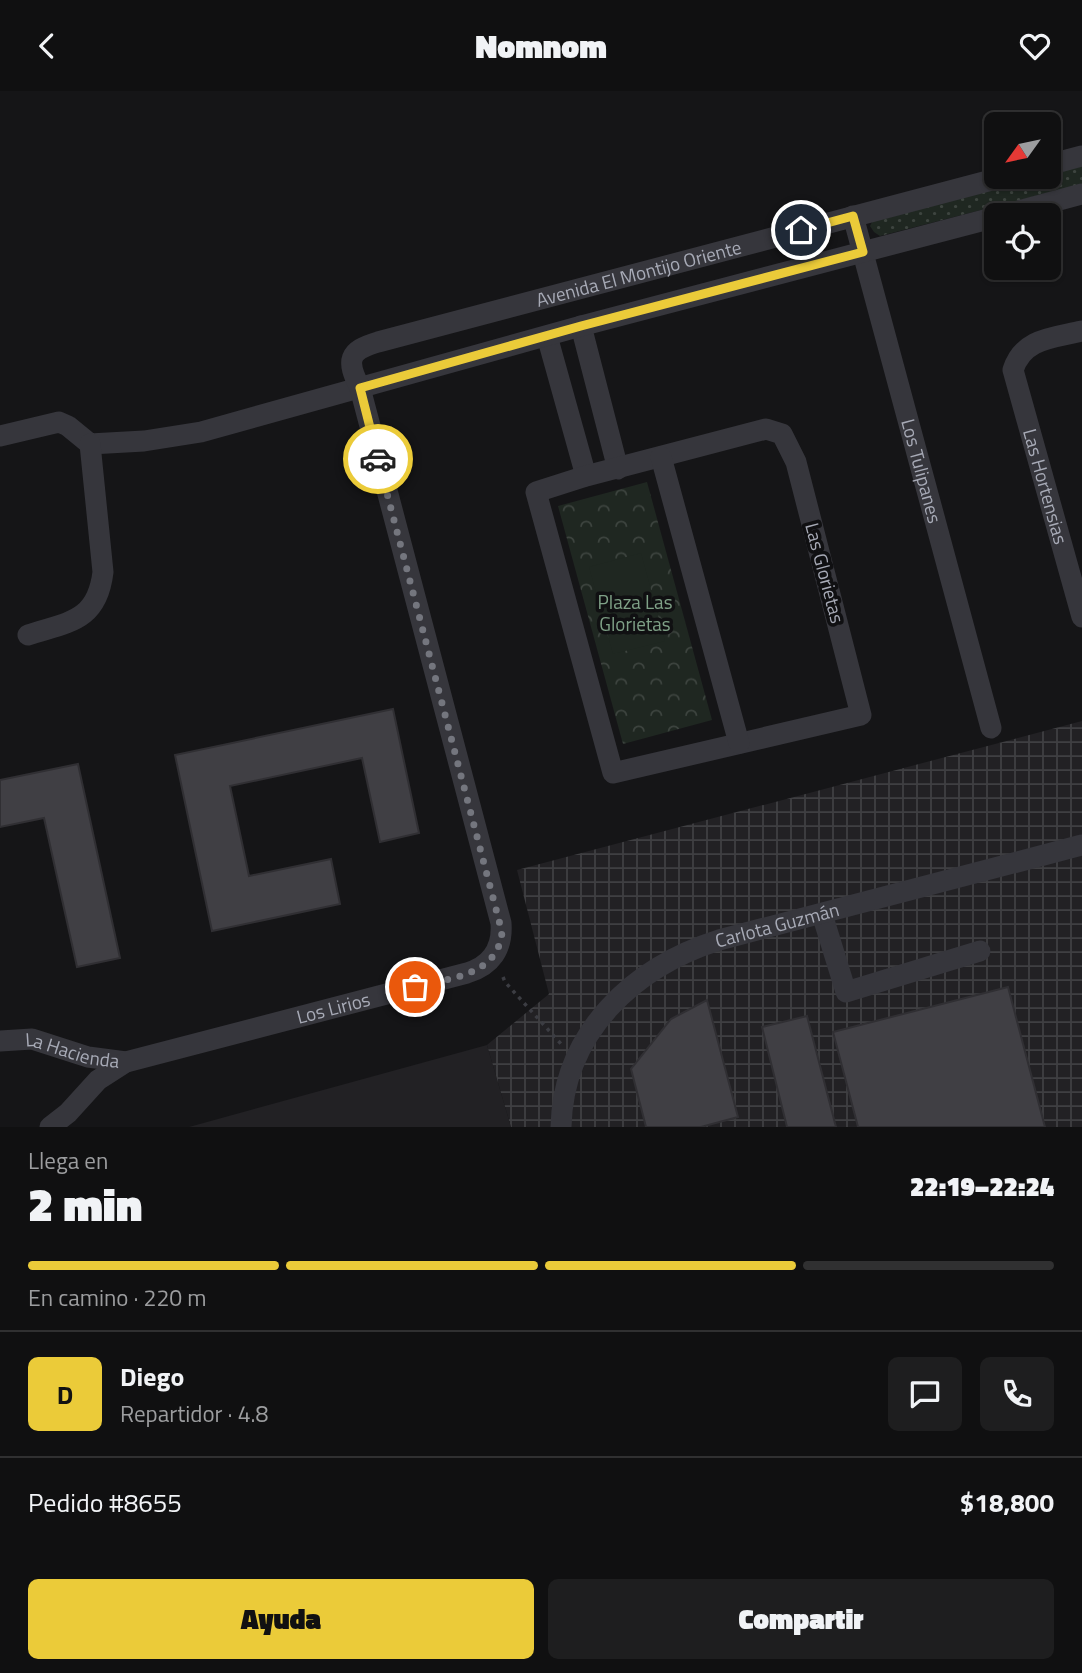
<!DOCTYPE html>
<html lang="es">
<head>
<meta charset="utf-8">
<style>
  :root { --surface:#101011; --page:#1e1e1f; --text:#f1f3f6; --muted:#9c9d9f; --line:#303031; --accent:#ebcb39 }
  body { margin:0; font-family:"Titillium Web",sans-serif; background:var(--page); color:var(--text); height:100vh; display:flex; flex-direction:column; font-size:26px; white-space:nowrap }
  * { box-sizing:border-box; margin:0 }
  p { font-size:23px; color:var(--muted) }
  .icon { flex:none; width:38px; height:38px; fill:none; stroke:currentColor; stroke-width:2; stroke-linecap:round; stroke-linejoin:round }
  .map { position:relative; height:1036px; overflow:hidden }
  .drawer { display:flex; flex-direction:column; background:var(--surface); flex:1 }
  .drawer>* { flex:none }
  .needle { width:46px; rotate:237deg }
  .controls { position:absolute; left:984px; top:21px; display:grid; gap:14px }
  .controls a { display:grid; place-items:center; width:77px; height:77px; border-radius:10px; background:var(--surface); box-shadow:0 2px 5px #0004,0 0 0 2px var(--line); font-size:35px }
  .pin { position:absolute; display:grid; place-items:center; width:60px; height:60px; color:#fff; margin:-30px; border:4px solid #fff; border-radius:50%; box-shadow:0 2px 7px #0007 }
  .courier { position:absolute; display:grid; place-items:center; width:70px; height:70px; margin:-35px; border:5px solid #ebcb39; border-radius:50%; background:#fff; color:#222; box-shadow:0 2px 9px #0007 }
  .head em { font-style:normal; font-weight:800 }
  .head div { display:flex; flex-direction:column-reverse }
  .head { display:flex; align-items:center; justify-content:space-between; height:119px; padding:0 28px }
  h1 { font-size:46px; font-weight:800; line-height:52px }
  .bar { display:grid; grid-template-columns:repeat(4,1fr); gap:10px 7px; align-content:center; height:84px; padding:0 28px }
  .bar i { height:9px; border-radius:5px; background:var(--line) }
  .bar .current { background:var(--accent) }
  .bar p { grid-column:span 4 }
  .line { display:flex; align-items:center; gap:18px; padding:0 28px; border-top:2px solid var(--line) }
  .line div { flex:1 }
  .round { display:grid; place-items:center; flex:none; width:74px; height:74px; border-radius:10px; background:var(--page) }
  .primary-button { display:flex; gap:14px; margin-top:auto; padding:14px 28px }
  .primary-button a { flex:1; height:80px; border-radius:10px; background:var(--accent); color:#111; font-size:28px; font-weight:800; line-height:80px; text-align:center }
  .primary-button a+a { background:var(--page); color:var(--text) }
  header { display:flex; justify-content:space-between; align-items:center; height:91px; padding:0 28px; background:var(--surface); font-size:32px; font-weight:800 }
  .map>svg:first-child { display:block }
  .built { fill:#222124 }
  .industrial { fill:url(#industrial-grid) }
  .grass { fill:url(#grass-dots) }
  .park { fill:url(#park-crowns) }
  .pitch { fill:#1f2721 }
  .building { fill:#403f44; stroke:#302f33; stroke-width:2 }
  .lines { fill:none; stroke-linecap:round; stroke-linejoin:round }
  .path { stroke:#3c3d43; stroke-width:3.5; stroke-dasharray:3.5 5; stroke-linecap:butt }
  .minor { stroke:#36363c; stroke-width:21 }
  .done { stroke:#74767e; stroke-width:7; stroke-dasharray:0 12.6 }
  .route { stroke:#ebcb39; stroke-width:9 }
  .labels { text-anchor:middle; stroke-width:7; stroke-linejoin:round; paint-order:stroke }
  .street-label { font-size:19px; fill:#a7aab6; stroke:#101012 }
  .park-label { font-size:19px; fill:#7fa187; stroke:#101012 }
</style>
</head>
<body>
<header><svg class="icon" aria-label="back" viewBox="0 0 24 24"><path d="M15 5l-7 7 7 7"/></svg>Nomnom<svg class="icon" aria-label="heart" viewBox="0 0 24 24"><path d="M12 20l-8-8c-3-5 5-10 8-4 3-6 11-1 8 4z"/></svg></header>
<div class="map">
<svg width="1082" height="1036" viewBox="0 0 1082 1036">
  <defs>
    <pattern id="industrial-grid" width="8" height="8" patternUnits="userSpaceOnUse" patternTransform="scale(1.75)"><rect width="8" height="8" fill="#222124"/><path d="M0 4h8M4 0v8" fill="none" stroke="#3f3f42"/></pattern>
    <pattern id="grass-dots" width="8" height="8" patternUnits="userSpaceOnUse" patternTransform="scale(1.75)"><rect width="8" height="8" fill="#1f2721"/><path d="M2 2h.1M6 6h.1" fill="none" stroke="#3d443f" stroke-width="1.8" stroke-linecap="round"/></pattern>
    <pattern id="park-crowns" width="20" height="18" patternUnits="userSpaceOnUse" patternTransform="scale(1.75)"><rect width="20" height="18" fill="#1f2721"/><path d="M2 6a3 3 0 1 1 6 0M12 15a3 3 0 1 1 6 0" fill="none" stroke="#3d443f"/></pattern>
  </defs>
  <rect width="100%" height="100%" fill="#151517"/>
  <path class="built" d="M 487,954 L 511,1036 L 189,1036 Z"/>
  <path class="industrial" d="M 1082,630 L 1082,1036 L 511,1036 L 487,954 L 549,903 L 517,779 Z"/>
  <path class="grass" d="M 1082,73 L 1082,93 L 880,145 L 874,141 L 870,135 L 873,129 L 1036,86 L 1048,86 L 1048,82 Z"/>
  <path class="park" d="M 647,391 L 712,629 L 623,653 L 558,415 Z"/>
  <path class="pitch" d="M 641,462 L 665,550 L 613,563 L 589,476 Z"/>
  <g class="building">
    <path d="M 393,618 L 419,742 L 380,751 L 362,667 L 230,695 L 249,785 L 331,768 L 340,813 L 212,840 L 175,664 Z"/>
    <path d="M 78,673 L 120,867 L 77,876 L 44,727 L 0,736 L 0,689 Z"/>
    <path d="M 1008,896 L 1045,1036 L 858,1036 L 833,941 Z"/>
    <path d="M 707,909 L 738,1026 L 701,1036 L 646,1036 L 631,978 L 671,928 Z"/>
    <path d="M 807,925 L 836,1036 L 787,1036 L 762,936 Z"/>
  </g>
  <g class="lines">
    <path class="path" d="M 503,886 L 505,891 L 562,954"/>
    <g class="minor">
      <path d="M 1048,74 L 1082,65"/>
      <path d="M 1003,124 L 1082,103"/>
      <path id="s1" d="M 853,125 L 991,637"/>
      <path d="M 581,235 L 618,378"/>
      <path id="s2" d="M 1082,240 C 1053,247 1023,247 1013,279 L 1082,526"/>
      <path d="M 547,245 L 586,385"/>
      <path d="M 766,338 L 782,343 L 796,371 L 861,624 L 613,682 L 536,401 L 586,385 Z"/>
      <path d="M 0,345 L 59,331 L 68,335 L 90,353 L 144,350 L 201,341 L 581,235 L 996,126"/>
      <path d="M 661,366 L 739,652"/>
      <path d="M 28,544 C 68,531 97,531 103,481 L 90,353"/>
      <path d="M 822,823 L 846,901 L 980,860"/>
      <path id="s3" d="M 0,950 L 32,948 L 88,966 L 126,971"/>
      <path id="s4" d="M 50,1036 L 68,1022 L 98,989 L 126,971 L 467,882 C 491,875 503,858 501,832 L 360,297 C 346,269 348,260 378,251 L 1003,86"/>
      <path id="s5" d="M 561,1036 C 563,941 634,876 719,849 L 1082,754"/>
    </g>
  </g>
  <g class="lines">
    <path class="done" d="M 378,368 L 502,841 C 498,885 449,887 415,896"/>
    <path class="route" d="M 378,368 L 360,297 L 581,235 L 863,161 L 853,125 L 801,139"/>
  </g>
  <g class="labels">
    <g class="street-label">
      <text dy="7" stroke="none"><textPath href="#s4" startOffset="1405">Avenida El Montijo Oriente</textPath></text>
      <text dy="7" stroke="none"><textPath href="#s1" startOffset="264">Los Tulipanes</textPath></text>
      <text dy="7" stroke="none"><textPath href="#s2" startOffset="205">Las Hortensias</textPath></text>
      <text transform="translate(825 482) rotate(75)" y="7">Las Glorietas</text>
      <text dy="7" stroke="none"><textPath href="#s5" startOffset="322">Carlota Guzmán</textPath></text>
      <text dy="7" stroke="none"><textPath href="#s4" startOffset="315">Los Lirios</textPath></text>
      <text dy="7" stroke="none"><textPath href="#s3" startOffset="74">La Hacienda</textPath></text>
    </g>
    <g class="park-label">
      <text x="635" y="518">Plaza Las<tspan x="635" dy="22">Glorietas</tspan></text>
    </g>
  </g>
</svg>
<div class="controls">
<a><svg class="needle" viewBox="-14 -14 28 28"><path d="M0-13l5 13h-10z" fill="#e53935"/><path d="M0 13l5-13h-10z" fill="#9c9d9f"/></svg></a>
<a><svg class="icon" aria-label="locate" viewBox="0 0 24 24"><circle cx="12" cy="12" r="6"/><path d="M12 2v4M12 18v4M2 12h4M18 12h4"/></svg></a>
</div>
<div class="pin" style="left:415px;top:896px;background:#ea580c"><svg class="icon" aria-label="bag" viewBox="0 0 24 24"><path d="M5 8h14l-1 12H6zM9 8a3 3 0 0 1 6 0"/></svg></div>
<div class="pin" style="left:801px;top:139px;background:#1f2937"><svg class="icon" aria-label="home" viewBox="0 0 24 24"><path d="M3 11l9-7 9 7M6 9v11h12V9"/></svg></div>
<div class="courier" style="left:378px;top:368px"><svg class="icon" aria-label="car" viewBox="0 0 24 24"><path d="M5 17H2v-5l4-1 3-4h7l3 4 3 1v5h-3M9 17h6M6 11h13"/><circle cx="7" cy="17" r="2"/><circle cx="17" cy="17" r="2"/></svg></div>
</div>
<section class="drawer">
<div class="head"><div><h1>2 min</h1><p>Llega en</p></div><em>22:19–22:24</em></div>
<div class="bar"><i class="current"></i><i class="current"></i><i class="current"></i><i></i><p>En camino · 220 m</p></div>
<div class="line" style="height:126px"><b class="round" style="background:var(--accent);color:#111">D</b><div><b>Diego</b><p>Repartidor · 4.8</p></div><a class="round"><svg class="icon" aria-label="chat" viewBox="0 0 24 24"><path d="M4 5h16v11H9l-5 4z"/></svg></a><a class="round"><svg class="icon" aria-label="phone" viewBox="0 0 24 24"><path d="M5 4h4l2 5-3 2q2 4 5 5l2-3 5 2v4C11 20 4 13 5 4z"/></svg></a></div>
<div class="line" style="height:91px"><div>Pedido #8655</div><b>$18,800</b></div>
<div class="primary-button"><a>Ayuda</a><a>Compartir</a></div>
</section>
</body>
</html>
